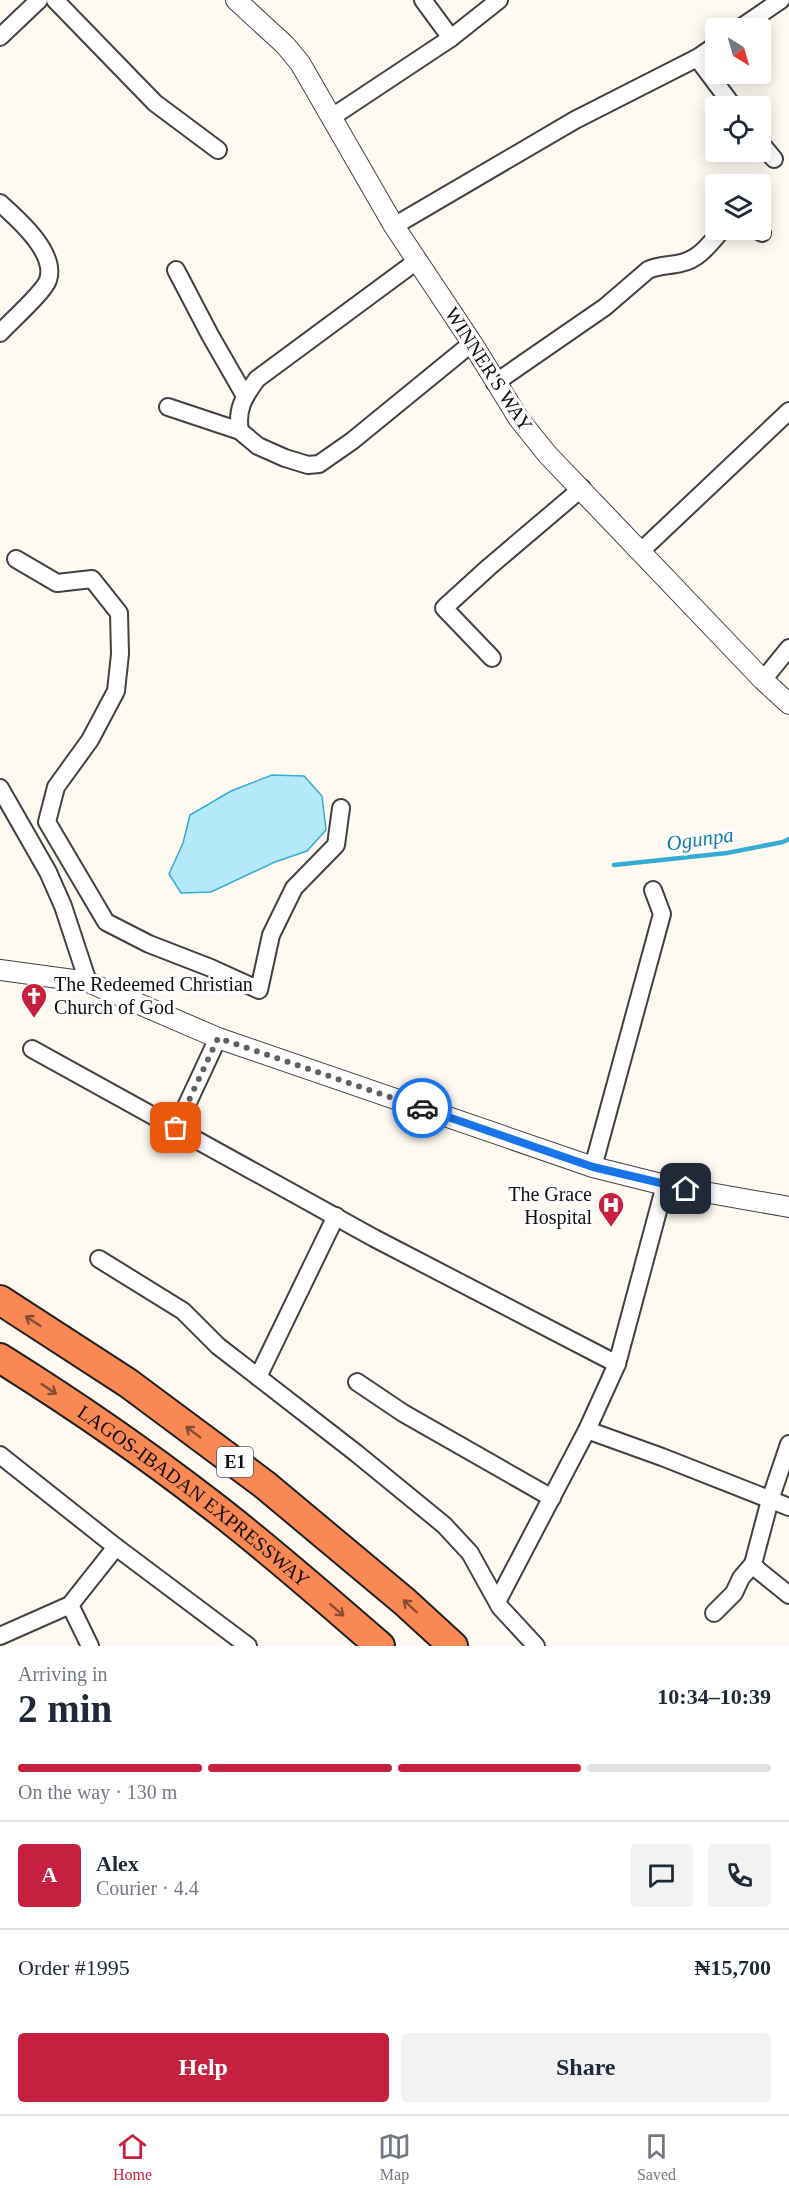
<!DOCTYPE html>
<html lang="en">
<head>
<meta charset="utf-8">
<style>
  :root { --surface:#fff; --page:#f2f2f3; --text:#1f2937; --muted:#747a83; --line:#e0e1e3; --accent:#c62041 }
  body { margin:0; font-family:Georgia,serif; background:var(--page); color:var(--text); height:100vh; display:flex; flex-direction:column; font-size:22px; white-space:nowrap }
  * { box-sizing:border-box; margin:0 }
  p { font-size:20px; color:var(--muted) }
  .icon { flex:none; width:33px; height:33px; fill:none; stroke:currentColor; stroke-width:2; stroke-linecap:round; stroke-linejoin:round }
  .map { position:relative; height:1646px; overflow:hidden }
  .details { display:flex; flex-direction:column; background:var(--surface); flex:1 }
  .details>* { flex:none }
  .needle { width:39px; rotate:143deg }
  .buttons { position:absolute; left:705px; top:18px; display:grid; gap:12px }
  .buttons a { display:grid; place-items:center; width:66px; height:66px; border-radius:6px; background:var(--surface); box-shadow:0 3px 15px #0003; font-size:30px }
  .pin { position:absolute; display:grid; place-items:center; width:51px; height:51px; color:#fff; margin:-26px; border-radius:12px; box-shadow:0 3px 9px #0006 }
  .courier { position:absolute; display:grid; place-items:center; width:60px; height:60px; margin:-30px; border:4px solid #1a73e8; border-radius:50%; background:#fff; color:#222; box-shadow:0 2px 8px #0007 }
  .overview em { font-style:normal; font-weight:800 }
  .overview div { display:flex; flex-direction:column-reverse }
  .overview { display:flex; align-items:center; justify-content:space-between; height:102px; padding:0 18px }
  h1 { font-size:39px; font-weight:800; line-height:45px }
  .bar { display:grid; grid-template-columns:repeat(4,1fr); gap:9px 6px; align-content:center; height:72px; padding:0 18px }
  .bar i { height:8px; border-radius:4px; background:var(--line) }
  .bar .current { background:var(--accent) }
  .bar p { grid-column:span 4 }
  .line { display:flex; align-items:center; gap:15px; padding:0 18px; border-top:2px solid var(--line) }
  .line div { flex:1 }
  .round { display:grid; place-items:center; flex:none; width:63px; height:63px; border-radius:6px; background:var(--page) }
  .button { display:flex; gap:12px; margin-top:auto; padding:12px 18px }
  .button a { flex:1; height:69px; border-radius:6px; background:var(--accent); color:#fff; font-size:24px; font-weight:800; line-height:69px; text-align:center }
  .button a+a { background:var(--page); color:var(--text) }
  .tabs { display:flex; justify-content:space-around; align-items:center; height:84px; border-top:2px solid var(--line); background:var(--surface); font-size:16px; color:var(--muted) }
  .tabs a { display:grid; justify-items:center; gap:3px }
  .tabs .current { color:var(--accent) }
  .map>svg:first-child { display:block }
  .water { fill:#b4e9f9; stroke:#37acd3; stroke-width:1.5 }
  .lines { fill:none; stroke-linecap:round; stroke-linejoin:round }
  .stream { stroke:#37acd3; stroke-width:4.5 }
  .minor-casing { stroke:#424242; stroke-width:20 }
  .tertiary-casing { stroke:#424242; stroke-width:22 }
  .motorway-casing { stroke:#202020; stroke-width:32 }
  .minor { stroke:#fff; stroke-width:16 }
  .tertiary { stroke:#fff; stroke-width:20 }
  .motorway { stroke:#fa8854; stroke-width:28 }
  .oneway { stroke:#844c32 }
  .done { stroke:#63615e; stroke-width:6; stroke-dasharray:0 10.8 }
  .route { stroke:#1a73e8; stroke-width:8 }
  .labels { text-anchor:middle; stroke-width:6; stroke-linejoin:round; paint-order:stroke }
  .shield { fill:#fff; stroke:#575757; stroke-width:1.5 }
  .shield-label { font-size:18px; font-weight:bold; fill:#0f0f0f }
  .street-label { font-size:20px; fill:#0f0f0f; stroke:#fff }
  .poi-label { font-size:20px; fill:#0f0f0f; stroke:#fff; text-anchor:start }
  .water-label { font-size:21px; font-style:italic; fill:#127ca8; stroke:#fff }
</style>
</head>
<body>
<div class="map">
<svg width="789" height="1646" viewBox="0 0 789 1646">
  <rect width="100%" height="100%" fill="#fffaf1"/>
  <path class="water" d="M 272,775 L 304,776 L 322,796 L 326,830 L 307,851 L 275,862 L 211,892 L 181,893 L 169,874 L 183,843 L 190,815 L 231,791 Z"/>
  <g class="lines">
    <path class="stream" d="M 614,865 L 727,853 L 783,842 L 789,839"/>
    <g class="minor-casing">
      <g id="minor">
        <path d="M 55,0 L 155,103 L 218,150"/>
        <path d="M 423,0 L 451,38"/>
        <path d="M 740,28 L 781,0"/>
        <path d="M 0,37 L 39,0"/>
        <path d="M 697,58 L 733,106"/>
        <path d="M 332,117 L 451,38 L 499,0"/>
        <path d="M 760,142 L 774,159"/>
        <path d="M 0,203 C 18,219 57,253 48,280 C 44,292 10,322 0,333"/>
        <path d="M 394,226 L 575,120 L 697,58 L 716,45"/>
        <path d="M 757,230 L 762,233"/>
        <path d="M 176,270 L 210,335 L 245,396"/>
        <path d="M 495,383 L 605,307 L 648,270 C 659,265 669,266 681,263 C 700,259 710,243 722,230"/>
        <path d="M 168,407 L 240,431 L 258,446 L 285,458 L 308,465 L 319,464 L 352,441 L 472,343"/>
        <path d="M 240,431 C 236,409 244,397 257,379 L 418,260"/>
        <path d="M 641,551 L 789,411"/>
        <path d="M 16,559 L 57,583 L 92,579 L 119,613 L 120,654 L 116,691 L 90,740 L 56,787 L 47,822 L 106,922 L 149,944 L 211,968 L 259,990 L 271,935 L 294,888 L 336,845 L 341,808"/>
        <path d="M 492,658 L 444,608 L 489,567 L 582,488"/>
        <path d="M 763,680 L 789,648"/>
        <path d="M 0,788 L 48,872 L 63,906 L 88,982"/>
        <path d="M 32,1049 L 374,1238 L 617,1364"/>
        <path d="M 176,1128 L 218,1038"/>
        <path d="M 593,1167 L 662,914 L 653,890"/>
        <path d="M 99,1259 L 183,1311 L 218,1346 L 356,1453 L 444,1525 L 470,1553 L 500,1607 L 536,1646"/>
        <path d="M 258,1377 L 336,1216"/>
        <path d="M 357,1382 L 403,1413 L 552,1498"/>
        <path d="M 587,1430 L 662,1457 L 789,1507"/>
        <path d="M 789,1444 L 770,1500 L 753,1564 L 758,1570 L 789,1595"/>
        <path d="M 0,1455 L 116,1547 L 248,1646"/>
        <path d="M 498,1600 L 587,1430 L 617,1364 L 665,1185"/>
        <path d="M 70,1605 L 90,1646"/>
        <path d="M 714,1613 L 734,1593 L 741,1578 L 753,1564"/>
        <path d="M 0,1636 L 70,1605 L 116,1547"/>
      </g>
    </g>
    <g class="tertiary-casing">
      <g id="tertiary">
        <path d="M 236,0 L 285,45 L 300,63 L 394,226 L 472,343 L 519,419 L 547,454 L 763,680 L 789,704"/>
        <path d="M 0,970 L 88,982 L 218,1038 L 593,1167 L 665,1185 L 789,1207"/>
      </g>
    </g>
    <g class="motorway-casing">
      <g id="motorway">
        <path d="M 0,1300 L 128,1383 L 265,1485 L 405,1602 L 453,1646"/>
        <path id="s1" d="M 0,1358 C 72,1403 142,1451 209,1503 C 268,1548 323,1597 380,1646"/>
      </g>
    </g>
    <use href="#minor" class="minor"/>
    <use href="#tertiary" class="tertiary"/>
    <use href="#motorway" class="motorway"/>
  </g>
  <defs><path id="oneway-shaft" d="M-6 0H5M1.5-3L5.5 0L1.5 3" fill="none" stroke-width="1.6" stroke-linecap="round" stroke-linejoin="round" transform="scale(1.5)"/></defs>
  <g class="oneway">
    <use href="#oneway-shaft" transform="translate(33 1321) rotate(-147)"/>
    <use href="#oneway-shaft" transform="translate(49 1389) rotate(34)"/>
    <use href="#oneway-shaft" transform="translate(193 1432) rotate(-143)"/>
    <use href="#oneway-shaft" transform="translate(410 1606) rotate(-138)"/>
    <use href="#oneway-shaft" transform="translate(337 1610) rotate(41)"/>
  </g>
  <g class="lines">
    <path class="done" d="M 176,1128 L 218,1038 L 422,1108"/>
    <path class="route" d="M 422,1108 L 593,1167 L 686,1189"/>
  </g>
  <defs>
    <g id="church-pin" transform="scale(1.35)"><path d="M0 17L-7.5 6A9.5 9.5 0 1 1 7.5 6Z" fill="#c62041" stroke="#fff"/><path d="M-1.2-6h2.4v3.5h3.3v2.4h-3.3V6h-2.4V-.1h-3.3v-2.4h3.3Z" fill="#fff"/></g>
    <g id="hospital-pin" transform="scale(1.35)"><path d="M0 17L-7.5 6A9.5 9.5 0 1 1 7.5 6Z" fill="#c62041" stroke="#fff"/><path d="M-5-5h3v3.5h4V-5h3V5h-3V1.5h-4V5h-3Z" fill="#fff"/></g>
  </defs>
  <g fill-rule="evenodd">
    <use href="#church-pin" x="34" y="996"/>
    <use href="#hospital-pin" x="611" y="1205"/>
  </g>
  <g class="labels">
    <rect class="shield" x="217" y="1447" width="36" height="30" rx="4.5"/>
    <g class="shield-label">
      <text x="235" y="1468">E1</text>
    </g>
    <g class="street-label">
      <text transform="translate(489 369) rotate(57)" y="7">WINNER'S WAY</text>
      <text dy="7" stroke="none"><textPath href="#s1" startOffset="238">LAGOS-IBADAN EXPRESSWAY</textPath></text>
    </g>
    <g class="poi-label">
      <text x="54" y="991">The Redeemed Christian<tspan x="54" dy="23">Church of God</tspan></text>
      <text x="592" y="1201" text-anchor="end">The Grace<tspan x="592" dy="23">Hospital</tspan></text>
    </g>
    <g class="water-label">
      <text transform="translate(700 839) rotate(-8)" y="7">Ogunpa</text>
    </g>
  </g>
</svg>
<div class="buttons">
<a><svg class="needle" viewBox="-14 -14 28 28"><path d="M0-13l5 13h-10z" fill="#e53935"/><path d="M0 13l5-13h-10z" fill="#747a83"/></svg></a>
<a><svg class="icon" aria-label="locate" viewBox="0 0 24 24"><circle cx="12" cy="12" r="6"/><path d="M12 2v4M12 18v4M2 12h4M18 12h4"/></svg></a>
<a><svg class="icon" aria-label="layers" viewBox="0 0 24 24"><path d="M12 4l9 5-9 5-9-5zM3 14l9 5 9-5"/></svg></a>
</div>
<div class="pin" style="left:176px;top:1128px;background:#ea580c"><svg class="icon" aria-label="bag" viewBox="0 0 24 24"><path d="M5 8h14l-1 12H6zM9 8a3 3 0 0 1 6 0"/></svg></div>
<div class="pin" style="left:686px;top:1189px;background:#1f2937"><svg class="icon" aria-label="home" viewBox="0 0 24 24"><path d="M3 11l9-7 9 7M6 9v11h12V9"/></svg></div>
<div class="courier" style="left:422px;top:1108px"><svg class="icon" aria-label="car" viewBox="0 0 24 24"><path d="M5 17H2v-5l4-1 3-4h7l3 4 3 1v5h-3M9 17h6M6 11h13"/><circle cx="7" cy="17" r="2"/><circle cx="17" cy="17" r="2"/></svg></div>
</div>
<section class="details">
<div class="overview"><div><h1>2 min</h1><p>Arriving in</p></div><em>10:34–10:39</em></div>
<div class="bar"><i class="current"></i><i class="current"></i><i class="current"></i><i></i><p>On the way · 130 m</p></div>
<div class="line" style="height:108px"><b class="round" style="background:var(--accent);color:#fff">A</b><div><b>Alex</b><p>Courier · 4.4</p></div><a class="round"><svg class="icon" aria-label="chat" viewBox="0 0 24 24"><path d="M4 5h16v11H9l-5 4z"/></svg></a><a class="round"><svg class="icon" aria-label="phone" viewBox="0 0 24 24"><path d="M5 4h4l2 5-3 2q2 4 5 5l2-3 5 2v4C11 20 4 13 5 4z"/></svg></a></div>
<div class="line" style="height:78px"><div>Order #1995</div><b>₦15,700</b></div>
<div class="button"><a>Help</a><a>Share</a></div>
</section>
<nav class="tabs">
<a class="current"><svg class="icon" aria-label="home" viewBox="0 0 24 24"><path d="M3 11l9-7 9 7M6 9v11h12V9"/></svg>Home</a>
<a><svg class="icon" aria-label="map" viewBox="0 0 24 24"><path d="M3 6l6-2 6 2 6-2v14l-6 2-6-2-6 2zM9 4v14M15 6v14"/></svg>Map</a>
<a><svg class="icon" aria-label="saved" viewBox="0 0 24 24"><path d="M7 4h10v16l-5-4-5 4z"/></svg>Saved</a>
</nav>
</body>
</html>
